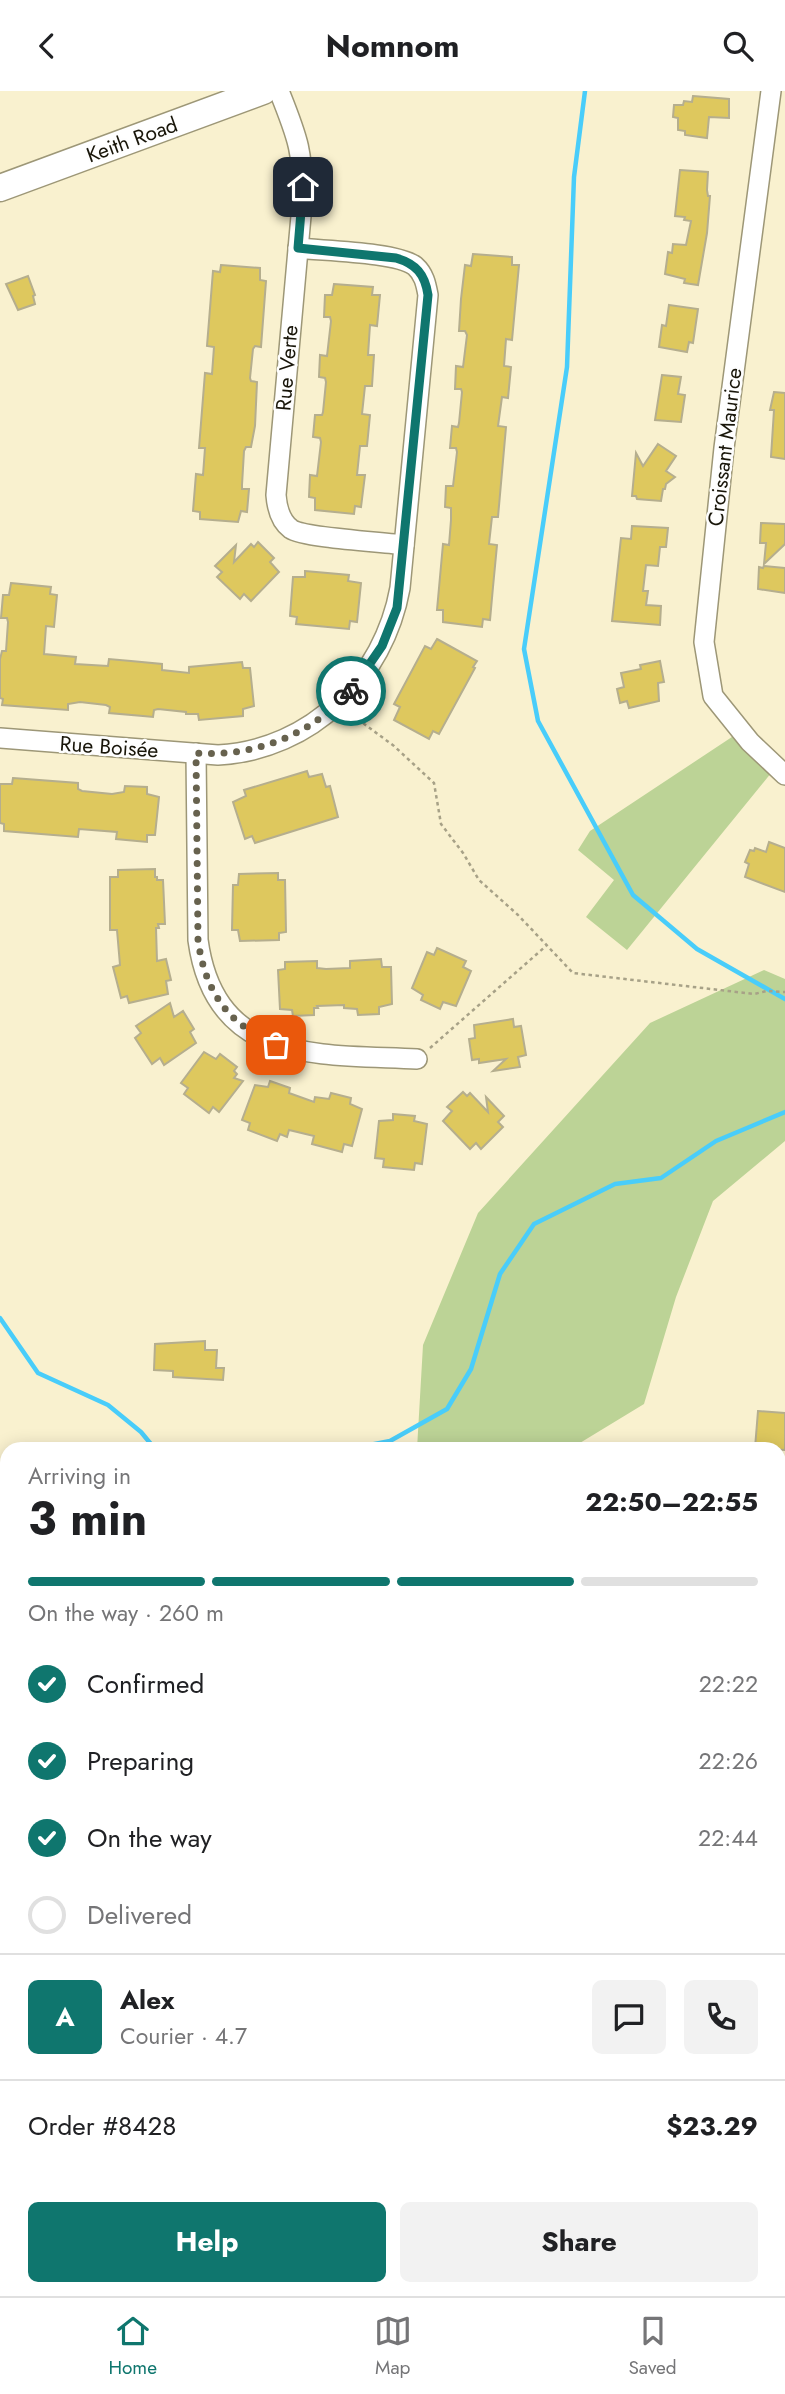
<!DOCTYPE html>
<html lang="en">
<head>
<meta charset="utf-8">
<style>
  :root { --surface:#fff; --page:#f2f2f2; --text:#202124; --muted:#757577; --line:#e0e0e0; --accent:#0f766e }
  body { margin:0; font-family:Jost,sans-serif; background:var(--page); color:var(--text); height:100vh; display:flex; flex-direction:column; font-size:26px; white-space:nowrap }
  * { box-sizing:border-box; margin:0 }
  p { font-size:23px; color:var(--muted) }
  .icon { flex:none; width:38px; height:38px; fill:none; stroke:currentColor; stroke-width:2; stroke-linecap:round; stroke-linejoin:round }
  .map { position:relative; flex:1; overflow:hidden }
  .sheet { position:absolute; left:0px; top:1351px; width:786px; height:854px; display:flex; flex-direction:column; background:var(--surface); border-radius:21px 21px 0 0; box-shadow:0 4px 18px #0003 }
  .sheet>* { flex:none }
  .pin { position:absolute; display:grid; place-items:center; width:60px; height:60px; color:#fff; margin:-30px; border-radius:14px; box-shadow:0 4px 10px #0006 }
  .courier { position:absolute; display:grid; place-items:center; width:70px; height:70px; margin:-35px; border:5px solid #0f766e; border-radius:50%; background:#fff; color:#222; box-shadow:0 2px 9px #0007 }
  .headline em { font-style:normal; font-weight:700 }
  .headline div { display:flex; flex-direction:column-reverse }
  .headline { display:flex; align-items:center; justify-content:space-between; height:119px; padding:0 28px }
  h1 { font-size:46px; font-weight:700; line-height:52px }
  .bar { display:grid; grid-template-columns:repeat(4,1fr); gap:10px 7px; align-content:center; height:84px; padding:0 28px }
  .bar i { height:9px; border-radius:5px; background:var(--line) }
  .bar .on { background:var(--accent) }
  .bar p { grid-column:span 4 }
  .line { display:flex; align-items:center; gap:18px; padding:0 28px; border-top:2px solid var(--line) }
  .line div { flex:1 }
  .round { display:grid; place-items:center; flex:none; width:74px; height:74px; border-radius:10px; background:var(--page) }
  ol { padding:0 28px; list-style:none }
  li { display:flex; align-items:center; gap:21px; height:77px }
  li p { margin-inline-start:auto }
  li .icon { padding:7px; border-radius:50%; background:var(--accent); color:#fff; stroke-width:4 }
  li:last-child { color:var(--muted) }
  li i { width:38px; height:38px; border:4px solid var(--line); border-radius:50% }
  .primary-button { display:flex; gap:14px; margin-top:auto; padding:14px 28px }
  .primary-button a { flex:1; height:80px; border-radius:10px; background:var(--accent); color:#fff; font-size:28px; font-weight:700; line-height:80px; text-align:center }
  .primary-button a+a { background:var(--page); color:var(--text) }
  header { display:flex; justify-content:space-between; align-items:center; height:91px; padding:0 28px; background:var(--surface); font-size:32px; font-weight:700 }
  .menu { display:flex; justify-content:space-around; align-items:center; height:98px; border-top:2px solid var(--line); background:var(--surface); font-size:19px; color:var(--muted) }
  .menu a { display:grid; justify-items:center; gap:4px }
  .menu .on { color:var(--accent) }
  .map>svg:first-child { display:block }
  .green { fill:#bcd396 }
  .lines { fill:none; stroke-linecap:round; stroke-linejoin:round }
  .stream { stroke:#49cdfa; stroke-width:4.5 }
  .building { fill:#dec85e; stroke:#b5ae8e; stroke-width:2 }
  .street-casing { stroke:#9d9777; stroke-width:22 }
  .secondary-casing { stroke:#9d9777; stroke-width:29 }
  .path { stroke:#a7a187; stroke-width:2.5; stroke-dasharray:3.5 3.5; stroke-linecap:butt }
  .street { stroke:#fff; stroke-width:19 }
  .secondary { stroke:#fff; stroke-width:26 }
  .done { stroke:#67624e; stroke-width:7; stroke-dasharray:0 12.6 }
  .route { stroke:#0f766e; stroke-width:9 }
  .labels { text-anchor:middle; stroke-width:5; stroke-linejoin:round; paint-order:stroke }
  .street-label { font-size:21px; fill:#181509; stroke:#fefefe }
</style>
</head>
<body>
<header><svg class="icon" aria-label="back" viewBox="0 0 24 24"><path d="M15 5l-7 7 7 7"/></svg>Nomnom<svg class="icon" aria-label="search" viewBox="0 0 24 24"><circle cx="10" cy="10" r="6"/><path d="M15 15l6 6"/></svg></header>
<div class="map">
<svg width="785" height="2205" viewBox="0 0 785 2205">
  <rect width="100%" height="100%" fill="#f9f1cf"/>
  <g class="green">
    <path d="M 741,640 L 776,676 L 627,859 L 586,826 L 614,789 L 578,759 L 590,740 Z"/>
    <path d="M 764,879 L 785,888 L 785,1050 L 713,1110 L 676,1206 L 644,1313 L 570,1358 L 417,1358 L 423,1254 L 478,1122 L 650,932 Z"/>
    <path d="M 0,1802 L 7,1803 L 7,2198 L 129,2198 L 137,2205 L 0,2205 Z"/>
  </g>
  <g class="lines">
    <g class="stream">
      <path d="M 585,0 L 574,86 L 567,276 L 524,558 L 538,630 L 633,804 L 697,858 L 785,908"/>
      <path d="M 0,1227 L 38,1282 L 108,1314 L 141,1341 L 155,1358"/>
      <path d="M 349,1358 L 390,1350 L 447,1318 L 471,1278 L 500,1183 L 534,1133 L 615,1093 L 661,1087 L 716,1050 L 785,1021"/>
    </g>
  </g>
  <g class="building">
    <path d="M 693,5 L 729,8 L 729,27 L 709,26 L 707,47 L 685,44 L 685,40 L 678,39 L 678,27 L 673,26 L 674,14 L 683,14 L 684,10 L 692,11 Z"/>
    <path d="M 680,79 L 708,81 L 707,99 L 708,105 L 710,105 L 707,142 L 698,194 L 684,192 L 685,188 L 665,183 L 668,161 L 672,162 L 673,153 L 686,154 L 691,130 L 684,129 L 685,126 L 675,125 Z"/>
    <path d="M 473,163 L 512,166 L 512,174 L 519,174 L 512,249 L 506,248 L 504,275 L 511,276 L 508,307 L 502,306 L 498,335 L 506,336 L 498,426 L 492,426 L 489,453 L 497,454 L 493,496 L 490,529 L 483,528 L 482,536 L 443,531 L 443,519 L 437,519 L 443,453 L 449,454 L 451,429 L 451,417 L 445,416 L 446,395 L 453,395 L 457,361 L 456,357 L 450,357 L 452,335 L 458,336 L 459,332 L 462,301 L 461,298 L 455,298 L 456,275 L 463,276 L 467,244 L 465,240 L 459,240 L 461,208 L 465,174 L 471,175 Z"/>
    <path d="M 221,174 L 260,177 L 260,189 L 266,190 L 261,256 L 255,255 L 253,258 L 250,287 L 251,290 L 257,291 L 255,335 L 251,356 L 246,356 L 244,360 L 242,394 L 242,398 L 249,398 L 247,421 L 241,420 L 238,431 L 200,428 L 200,421 L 193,420 L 196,383 L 203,384 L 205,357 L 199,357 L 205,282 L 212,283 L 214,256 L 207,255 L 213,180 L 220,181 Z"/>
    <path d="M 28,185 L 35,204 L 33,205 L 35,213 L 18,219 L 6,193 Z"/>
    <path d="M 334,193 L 373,196 L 372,204 L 380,204 L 377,235 L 370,234 L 368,264 L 374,264 L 372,295 L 365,295 L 362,323 L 370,324 L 367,355 L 360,355 L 357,384 L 365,384 L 361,416 L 355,415 L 354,423 L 315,419 L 315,407 L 309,406 L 310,384 L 317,385 L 321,351 L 320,347 L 313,346 L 315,324 L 322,324 L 323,321 L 326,291 L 325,287 L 319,286 L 320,264 L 327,265 L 331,230 L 330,226 L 324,226 L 325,204 L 332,204 Z"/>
    <path d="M 669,214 L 698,218 L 693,252 L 689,251 L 687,261 L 659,256 L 662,234 L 666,235 Z"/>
    <path d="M 662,284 L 681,286 L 678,303 L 685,304 L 681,331 L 655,329 Z"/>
    <path d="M 774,301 L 785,302 L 785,368 L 771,366 L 774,319 L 770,319 Z"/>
    <path d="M 658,353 L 676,365 L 666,380 L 675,386 L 666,393 L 665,398 L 663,398 L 661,410 L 637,408 L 636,405 L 632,405 L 636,362 L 643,375 Z"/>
    <path d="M 761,432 L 785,433 L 785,453 L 764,473 L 766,452 L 760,452 Z"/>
    <path d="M 632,435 L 668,437 L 666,456 L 660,456 L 658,475 L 646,474 L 643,500 L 648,500 L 646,514 L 661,515 L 660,534 L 612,530 L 621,447 L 631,448 Z"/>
    <path d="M 258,451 L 274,467 L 270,471 L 279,481 L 251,510 L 244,503 L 240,508 L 217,486 L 222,481 L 215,475 L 236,454 L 234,471 L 251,453 L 254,456 Z"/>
    <path d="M 764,475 L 785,477 L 785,502 L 758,498 L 759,476 L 763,477 Z"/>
    <path d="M 305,480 L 349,484 L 348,490 L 361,492 L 357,531 L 350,530 L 349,538 L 296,533 L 297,526 L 290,525 L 293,486 L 305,486 Z"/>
    <path d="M 11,492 L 51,496 L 50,503 L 57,504 L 54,536 L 46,535 L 44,563 L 76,566 L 75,573 L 108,575 L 109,568 L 131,570 L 162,573 L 162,579 L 189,582 L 189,576 L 242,571 L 243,577 L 250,577 L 254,615 L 243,618 L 243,625 L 199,629 L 198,623 L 186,623 L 186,621 L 158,618 L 154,619 L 153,626 L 143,625 L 109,622 L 110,616 L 106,614 L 80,611 L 68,613 L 68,619 L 2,614 L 3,608 L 0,607 L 0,568 L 2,560 L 6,560 L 8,531 L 7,527 L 1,527 L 3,504 L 9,504 Z"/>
    <path d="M 437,548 L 477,570 L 473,576 L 475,577 L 439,643 L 433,640 L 429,648 L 394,629 L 400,616 L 394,613 L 425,555 L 431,558 Z"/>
    <path d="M 660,570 L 664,591 L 658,592 L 659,610 L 629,617 L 627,610 L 620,612 L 617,598 L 624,596 L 621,582 L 641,578 L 640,574 Z"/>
    <path d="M 307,680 L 309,686 L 322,683 L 326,696 L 330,695 L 338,726 L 255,752 L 252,745 L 245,748 L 233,711 L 246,705 L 244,699 Z"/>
    <path d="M 13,687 L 78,692 L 78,698 L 82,700 L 112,703 L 124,701 L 125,695 L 147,696 L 147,703 L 159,706 L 155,744 L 147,744 L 147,751 L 116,748 L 117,741 L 79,738 L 78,746 L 4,740 L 4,733 L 0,732 L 0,693 L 12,693 Z"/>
    <path d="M 769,751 L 785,757 L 785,801 L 745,786 L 749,773 L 745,771 L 750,759 L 754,760 L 755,757 L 766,761 Z"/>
    <path d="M 155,778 L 155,786 L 157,786 L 157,789 L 163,789 L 165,833 L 158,833 L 159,837 L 156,837 L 157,870 L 166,868 L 171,889 L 166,890 L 168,903 L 129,912 L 127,905 L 121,907 L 113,876 L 120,874 L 117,839 L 110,839 L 110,786 L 118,786 L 118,779 Z"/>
    <path d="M 278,782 L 278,789 L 285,789 L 286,841 L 279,842 L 279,849 L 240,850 L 238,839 L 232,839 L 233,794 L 238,794 L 239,783 Z"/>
    <path d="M 437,857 L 466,870 L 463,876 L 471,880 L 456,915 L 443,911 L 440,918 L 421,909 L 423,904 L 412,897 L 427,861 L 434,864 Z"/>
    <path d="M 381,868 L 382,876 L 391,876 L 392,913 L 379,916 L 379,923 L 358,924 L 357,918 L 344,917 L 344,914 L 317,915 L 318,917 L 314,917 L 314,924 L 293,925 L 292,919 L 280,918 L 278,879 L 285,878 L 285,871 L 317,870 L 317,877 L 326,878 L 350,877 L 350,870 Z"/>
    <path d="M 170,912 L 174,926 L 183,920 L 194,938 L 190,941 L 196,952 L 164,974 L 160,967 L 152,973 L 135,947 L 141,942 L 136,935 Z"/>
    <path d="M 513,928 L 514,936 L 521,935 L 526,964 L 518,966 L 520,976 L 493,980 L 506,968 L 479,972 L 479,968 L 472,969 L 469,948 L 475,947 L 474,934 Z"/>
    <path d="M 204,961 L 216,968 L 220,963 L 237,976 L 234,980 L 237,983 L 234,987 L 243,990 L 219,1021 L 213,1016 L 209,1022 L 184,1003 L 188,997 L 181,992 Z"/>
    <path d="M 270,990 L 290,997 L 289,1002 L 314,1011 L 315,1006 L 329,1008 L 331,1002 L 351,1007 L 350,1013 L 362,1018 L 352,1055 L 344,1053 L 342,1061 L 312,1053 L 314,1045 L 289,1039 L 287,1046 L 280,1043 L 277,1050 L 248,1039 L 250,1032 L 242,1029 L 255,994 L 268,996 Z"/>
    <path d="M 463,1001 L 467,1005 L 470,1002 L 488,1021 L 486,1006 L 504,1025 L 498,1031 L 503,1036 L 481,1058 L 476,1052 L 470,1058 L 443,1030 L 452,1020 L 447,1016 Z"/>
    <path d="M 393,1023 L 415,1025 L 414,1030 L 427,1033 L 422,1073 L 415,1072 L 414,1079 L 383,1076 L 384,1068 L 375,1067 L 379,1030 L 393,1029 Z"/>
    <path d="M 205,1250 L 205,1259 L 217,1259 L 216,1277 L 224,1277 L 223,1289 L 173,1286 L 173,1280 L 154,1279 L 155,1253 Z"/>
    <path d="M 758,1320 L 785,1322 L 785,1359 L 755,1357 Z"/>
  </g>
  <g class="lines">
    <g class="street-casing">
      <g id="street">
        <path d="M 279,0 C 298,47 304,63 302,114 L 276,404 C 277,417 280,430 291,438 C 304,447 384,451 404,454"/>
        <path d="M 771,0 L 724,357 L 704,551 L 713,605 L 750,651 L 785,684"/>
        <path d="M 0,647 L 218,664 C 312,659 384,586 400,497 L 428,204 C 426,193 424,183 415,175 C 397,161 324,160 298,157"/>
        <path d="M 196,662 L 198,849 C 215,974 320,963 417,968"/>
        <path d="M 267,2198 L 274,2205"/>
        <path d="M 568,2198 L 669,2205"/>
        <path d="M 397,2205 L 409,2198"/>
        <path d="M 780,2205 L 785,2204"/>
      </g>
    </g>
    <g class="secondary-casing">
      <g id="secondary">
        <path d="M 0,97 L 263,0"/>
        <path d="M 0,1450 L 7,1450"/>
        <path d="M 779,1509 L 785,1510"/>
      </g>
    </g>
    <g class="path">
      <path d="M 352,624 L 394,655 L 434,692 L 441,733 L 463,762 L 479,789 L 518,824 L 573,882 L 754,903 L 767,900 L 785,901"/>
      <path d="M 430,957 L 546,855"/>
    </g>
    <use href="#street" class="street"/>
    <use href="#secondary" class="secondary"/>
  </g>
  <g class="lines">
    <path class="done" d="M 276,954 C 228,933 205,901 198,849 L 196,662 C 256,666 310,644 351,600"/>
    <path class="route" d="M 303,96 L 298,157 L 396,167 C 416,173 425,183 428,204 L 397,517 L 382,555 L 351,600"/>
  </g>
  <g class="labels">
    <g class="street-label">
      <text transform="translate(132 49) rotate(-20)" y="7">Keith Road</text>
      <text transform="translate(287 277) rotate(-85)" y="7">Rue Verte</text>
      <text transform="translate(725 356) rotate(-83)" y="7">Croissant Maurice</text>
      <text transform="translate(109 656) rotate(4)" y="7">Rue Boisée</text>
    </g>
  </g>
</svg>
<div class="pin" style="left:276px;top:954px;background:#ea580c"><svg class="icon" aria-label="bag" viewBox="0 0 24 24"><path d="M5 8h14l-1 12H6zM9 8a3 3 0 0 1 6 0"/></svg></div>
<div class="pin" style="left:303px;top:96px;background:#1f2937"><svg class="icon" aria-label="home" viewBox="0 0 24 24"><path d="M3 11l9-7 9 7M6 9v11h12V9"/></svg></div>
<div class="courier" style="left:351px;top:600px"><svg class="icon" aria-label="bike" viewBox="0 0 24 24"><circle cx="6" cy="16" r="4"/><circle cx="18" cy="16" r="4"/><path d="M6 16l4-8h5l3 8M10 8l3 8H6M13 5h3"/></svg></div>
<section class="sheet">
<div class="headline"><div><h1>3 min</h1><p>Arriving in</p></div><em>22:50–22:55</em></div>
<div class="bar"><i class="on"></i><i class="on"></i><i class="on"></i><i></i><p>On the way · 260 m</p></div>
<ol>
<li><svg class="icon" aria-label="check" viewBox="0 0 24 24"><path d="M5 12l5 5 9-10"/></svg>Confirmed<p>22:22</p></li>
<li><svg class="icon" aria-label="check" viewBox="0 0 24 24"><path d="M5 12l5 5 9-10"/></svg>Preparing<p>22:26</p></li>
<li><svg class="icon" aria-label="check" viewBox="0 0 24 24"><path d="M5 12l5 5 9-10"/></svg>On the way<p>22:44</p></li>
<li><i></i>Delivered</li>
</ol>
<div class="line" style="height:126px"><b class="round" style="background:var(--accent);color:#fff">A</b><div><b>Alex</b><p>Courier · 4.7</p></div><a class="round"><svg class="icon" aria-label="chat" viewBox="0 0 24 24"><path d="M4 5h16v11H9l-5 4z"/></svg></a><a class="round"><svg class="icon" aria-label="phone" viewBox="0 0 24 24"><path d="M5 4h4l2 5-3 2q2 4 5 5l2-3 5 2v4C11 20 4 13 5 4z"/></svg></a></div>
<div class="line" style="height:91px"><div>Order #8428</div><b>$23.29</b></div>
<div class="primary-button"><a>Help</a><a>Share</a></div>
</section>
</div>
<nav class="menu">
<a class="on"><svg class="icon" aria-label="home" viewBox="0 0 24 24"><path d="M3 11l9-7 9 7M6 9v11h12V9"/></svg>Home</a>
<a><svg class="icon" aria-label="map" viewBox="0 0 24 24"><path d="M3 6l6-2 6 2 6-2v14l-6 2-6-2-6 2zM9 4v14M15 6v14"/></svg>Map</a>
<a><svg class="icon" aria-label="saved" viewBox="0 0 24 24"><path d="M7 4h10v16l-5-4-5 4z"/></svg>Saved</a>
</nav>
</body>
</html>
